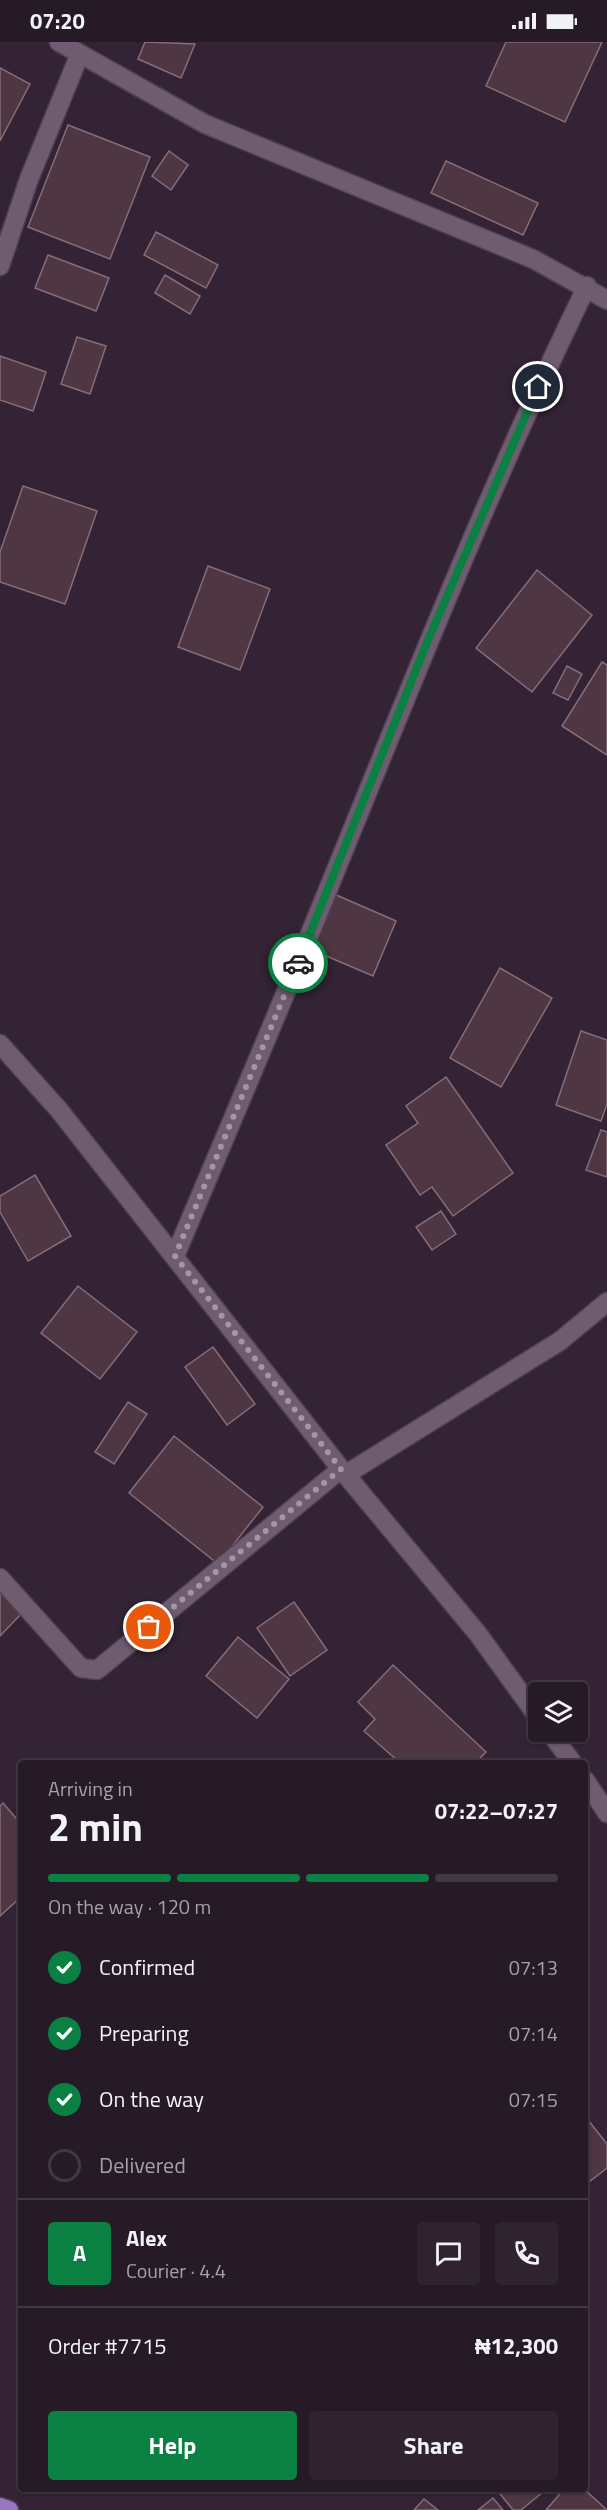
<!DOCTYPE html>
<html lang="en">
<head>
<meta charset="utf-8">
<style>
  :root { --surface:#261a27; --page:#2e232f; --text:#f1f3f6; --muted:#a4a1a7; --line:#423844; --accent:#0b8043 }
  body { margin:0; font-family:"Titillium Web",sans-serif; background:var(--page); color:var(--text); height:100vh; display:flex; flex-direction:column; font-size:22px; white-space:nowrap }
  * { box-sizing:border-box; margin:0 }
  p { font-size:20px; color:var(--muted) }
  .icon { flex:none; width:33px; height:33px; fill:none; stroke:currentColor; stroke-width:2; stroke-linecap:round; stroke-linejoin:round }
  .map { position:relative; flex:1; overflow:hidden }
  .sheet { position:absolute; left:18px; top:1718px; width:570px; height:732px; display:flex; flex-direction:column; background:var(--surface); border-radius:6px; box-shadow:0 2px 4px #0004,0 0 0 2px var(--line) }
  .sheet>* { flex:none }
  .buttons { position:absolute; left:528px; top:1640px; display:grid; gap:12px }
  .buttons a { display:grid; place-items:center; width:60px; height:60px; border-radius:6px; background:var(--surface); box-shadow:0 2px 4px #0004,0 0 0 2px var(--line); font-size:30px }
  .pin { position:absolute; display:grid; place-items:center; width:51px; height:51px; color:#fff; margin:-26px; border:3px solid #fff; border-radius:50%; box-shadow:0 2px 6px #0007 }
  .courier { position:absolute; display:grid; place-items:center; width:60px; height:60px; margin:-30px; border:4px solid #0b8043; border-radius:50%; background:#fff; color:#222; box-shadow:0 2px 8px #0007 }
  .headline em { font-style:normal; font-weight:700 }
  .headline div { display:flex; flex-direction:column-reverse }
  .headline { display:flex; align-items:center; justify-content:space-between; height:102px; padding:0 30px }
  h1 { font-size:39px; font-weight:700; line-height:45px }
  .bar { display:grid; grid-template-columns:repeat(4,1fr); gap:9px 6px; align-content:center; height:72px; padding:0 30px }
  .bar i { height:8px; border-radius:4px; background:var(--line) }
  .bar .selected { background:var(--accent) }
  .bar p { grid-column:span 4 }
  .line { display:flex; align-items:center; gap:15px; padding:0 30px; border-top:2px solid var(--line) }
  .line div { flex:1 }
  .round { display:grid; place-items:center; flex:none; width:63px; height:63px; border-radius:6px; background:var(--page) }
  ol { padding:0 30px; list-style:none }
  li { display:flex; align-items:center; gap:18px; height:66px }
  li p { margin-inline-start:auto }
  li .icon { padding:6px; border-radius:50%; background:var(--accent); color:#fff; stroke-width:4 }
  li:last-child { color:var(--muted) }
  li i { width:33px; height:33px; border:3px solid var(--line); border-radius:50% }
  .primary-button { display:flex; gap:12px; margin-top:auto; padding:12px 30px }
  .primary-button a { flex:1; height:69px; border-radius:6px; background:var(--accent); color:#fff; font-size:24px; font-weight:700; line-height:69px; text-align:center }
  .primary-button a+a { background:var(--page); color:var(--text) }
  .status { display:flex; justify-content:space-between; align-items:center; height:42px; padding:0 30px; background:var(--surface); direction:ltr }
  .status svg { height:16px; fill:currentColor }
  .map>svg:first-child { display:block }
  .building { fill:#4e3742; stroke:#876c79; stroke-width:1.5 }
  .lines { fill:none; stroke-linecap:round; stroke-linejoin:round }
  .minor-casing { stroke:#4e414f; stroke-width:21 }
  .major-casing { stroke:#4e414f; stroke-width:21 }
  .minor { stroke:#6f5c70; stroke-width:18 }
  .major { stroke:#9876c2; stroke-width:18 }
  .done { stroke:#a497a4; stroke-width:6; stroke-dasharray:0 10.8 }
  .route { stroke:#0b8043; stroke-width:8 }
</style>
</head>
<body>
<div class="status"><b>07:20</b><svg viewBox="0 0 49 12"><path d="M0 12V9h3v3zM5 12V6h3v6zM10 12V3h3v9zM15 12V0h3v12zM26 1h20v11H26zM47 4h2v5h-2z"/></svg></div>
<div class="map">
<svg width="607" height="2468" viewBox="0 0 607 2468">
  <rect width="100%" height="100%" fill="#332334"/>
  <g class="building">
    <path d="M 145,0 L 195,2 L 181,36 L 138,17 Z"/>
    <path d="M 506,0 L 602,0 L 565,80 L 486,44 Z"/>
    <path d="M 0,26 L 30,42 L 0,99 Z"/>
    <path d="M 68,83 L 150,115 L 110,217 L 28,185 Z"/>
    <path d="M 169,109 L 188,123 L 171,148 L 152,134 Z"/>
    <path d="M 446,119 L 538,161 L 523,193 L 431,151 Z"/>
    <path d="M 156,190 L 218,223 L 206,246 L 144,213 Z"/>
    <path d="M 48,213 L 109,236 L 96,269 L 35,246 Z"/>
    <path d="M 165,233 L 200,254 L 190,272 L 155,251 Z"/>
    <path d="M 77,295 L 106,304 L 90,352 L 61,342 Z"/>
    <path d="M 0,314 L 46,330 L 33,369 L 0,358 Z"/>
    <path d="M 23,444 L 97,469 L 65,562 L 0,540 L 0,510 Z"/>
    <path d="M 208,524 L 270,547 L 240,628 L 178,605 Z"/>
    <path d="M 537,528 L 592,573 L 532,650 L 476,606 Z"/>
    <path d="M 602,620 L 607,623 L 607,713 L 562,684 Z"/>
    <path d="M 567,624 L 582,632 L 568,658 L 553,651 Z"/>
    <path d="M 334,852 L 396,879 L 373,934 L 310,907 Z"/>
    <path d="M 500,926 L 552,956 L 501,1045 L 450,1016 Z"/>
    <path d="M 581,989 L 607,998 L 607,1062 L 601,1079 L 556,1063 Z"/>
    <path d="M 446,1035 L 513,1131 L 453,1174 L 432,1145 L 420,1153 L 386,1103 L 418,1081 L 406,1064 Z"/>
    <path d="M 601,1088 L 607,1090 L 607,1135 L 586,1128 Z"/>
    <path d="M 35,1133 L 71,1194 L 28,1219 L 0,1170 L 0,1154 Z"/>
    <path d="M 441,1169 L 456,1192 L 432,1208 L 416,1185 Z"/>
    <path d="M 78,1244 L 137,1290 L 100,1337 L 41,1291 Z"/>
    <path d="M 213,1305 L 255,1362 L 227,1383 L 185,1325 Z"/>
    <path d="M 128,1360 L 147,1372 L 114,1422 L 95,1410 Z"/>
    <path d="M 174,1394 L 263,1465 L 218,1522 L 129,1451 Z"/>
    <path d="M 0,1550 L 22,1571 L 0,1594 Z"/>
    <path d="M 294,1560 L 327,1608 L 290,1634 L 257,1586 Z"/>
    <path d="M 238,1595 L 289,1637 L 257,1676 L 206,1634 Z"/>
    <path d="M 393,1623 L 486,1710 L 476,1720 L 399,1720 L 364,1689 L 375,1677 L 358,1660 Z"/>
    <path d="M 3,1761 L 21,1782 L 21,1855 L 0,1874 L 0,1764 Z"/>
    <path d="M 585,2074 L 607,2102 L 607,2126 L 585,2143 Z"/>
    <path d="M 499,2446 L 548,2446 L 521,2468 L 513,2468 L 497,2448 Z"/>
    <path d="M 565,2446 L 583,2446 L 607,2468 L 546,2468 Z"/>
    <path d="M 493,2456 L 503,2468 L 478,2468 Z"/>
    <path d="M 424,2457 L 438,2468 L 414,2468 Z"/>
  </g>
  <g class="lines">
    <g class="minor-casing">
      <g id="minor">
        <path d="M 59,0 L 205,82 L 533,217 L 607,258"/>
        <path d="M 0,224 L 29,137 L 79,14"/>
        <path d="M 0,1002 L 59,1068 L 341,1427 L 478,1592 L 538,1675"/>
        <path d="M 175,1214 C 222,1102 270,990 316,877 C 403,664 486,451 587,244"/>
        <path d="M 345,1433 L 560,1299 L 607,1260"/>
        <path d="M 0,1536 L 81,1626 L 97,1628 L 341,1427"/>
        <path d="M 549,1689 L 572,1720"/>
        <path d="M 585,1738 L 607,1771"/>
      </g>
    </g>
    <g class="major-casing">
      <path id="major" d="M 0,2465 L 9,2468"/>
    </g>
    <use href="#minor" class="minor"/>
    <use href="#major" class="major"/>
  </g>
  <g class="lines">
    <path class="done" d="M 149,1585 L 341,1427 L 175,1214 L 298,921"/>
    <path class="route" d="M 298,921 L 428,598 L 538,345"/>
  </g>
</svg>
<div class="buttons">
<a><svg class="icon" aria-label="layers" viewBox="0 0 24 24"><path d="M12 4l9 5-9 5-9-5zM3 14l9 5 9-5"/></svg></a>
</div>
<div class="pin" style="left:149px;top:1585px;background:#ea580c"><svg class="icon" aria-label="bag" viewBox="0 0 24 24"><path d="M5 8h14l-1 12H6zM9 8a3 3 0 0 1 6 0"/></svg></div>
<div class="pin" style="left:538px;top:345px;background:#1f2937"><svg class="icon" aria-label="home" viewBox="0 0 24 24"><path d="M3 11l9-7 9 7M6 9v11h12V9"/></svg></div>
<div class="courier" style="left:298px;top:921px"><svg class="icon" aria-label="car" viewBox="0 0 24 24"><path d="M5 17H2v-5l4-1 3-4h7l3 4 3 1v5h-3M9 17h6M6 11h13"/><circle cx="7" cy="17" r="2"/><circle cx="17" cy="17" r="2"/></svg></div>
<section class="sheet">
<div class="headline"><div><h1>2 min</h1><p>Arriving in</p></div><em>07:22–07:27</em></div>
<div class="bar"><i class="selected"></i><i class="selected"></i><i class="selected"></i><i></i><p>On the way · 120 m</p></div>
<ol>
<li><svg class="icon" aria-label="check" viewBox="0 0 24 24"><path d="M5 12l5 5 9-10"/></svg>Confirmed<p>07:13</p></li>
<li><svg class="icon" aria-label="check" viewBox="0 0 24 24"><path d="M5 12l5 5 9-10"/></svg>Preparing<p>07:14</p></li>
<li><svg class="icon" aria-label="check" viewBox="0 0 24 24"><path d="M5 12l5 5 9-10"/></svg>On the way<p>07:15</p></li>
<li><i></i>Delivered</li>
</ol>
<div class="line" style="height:108px"><b class="round" style="background:var(--accent);color:#fff">A</b><div><b>Alex</b><p>Courier · 4.4</p></div><a class="round"><svg class="icon" aria-label="chat" viewBox="0 0 24 24"><path d="M4 5h16v11H9l-5 4z"/></svg></a><a class="round"><svg class="icon" aria-label="phone" viewBox="0 0 24 24"><path d="M5 4h4l2 5-3 2q2 4 5 5l2-3 5 2v4C11 20 4 13 5 4z"/></svg></a></div>
<div class="line" style="height:78px"><div>Order #7715</div><b>₦12,300</b></div>
<div class="primary-button"><a>Help</a><a>Share</a></div>
</section>
</div>
</body>
</html>
